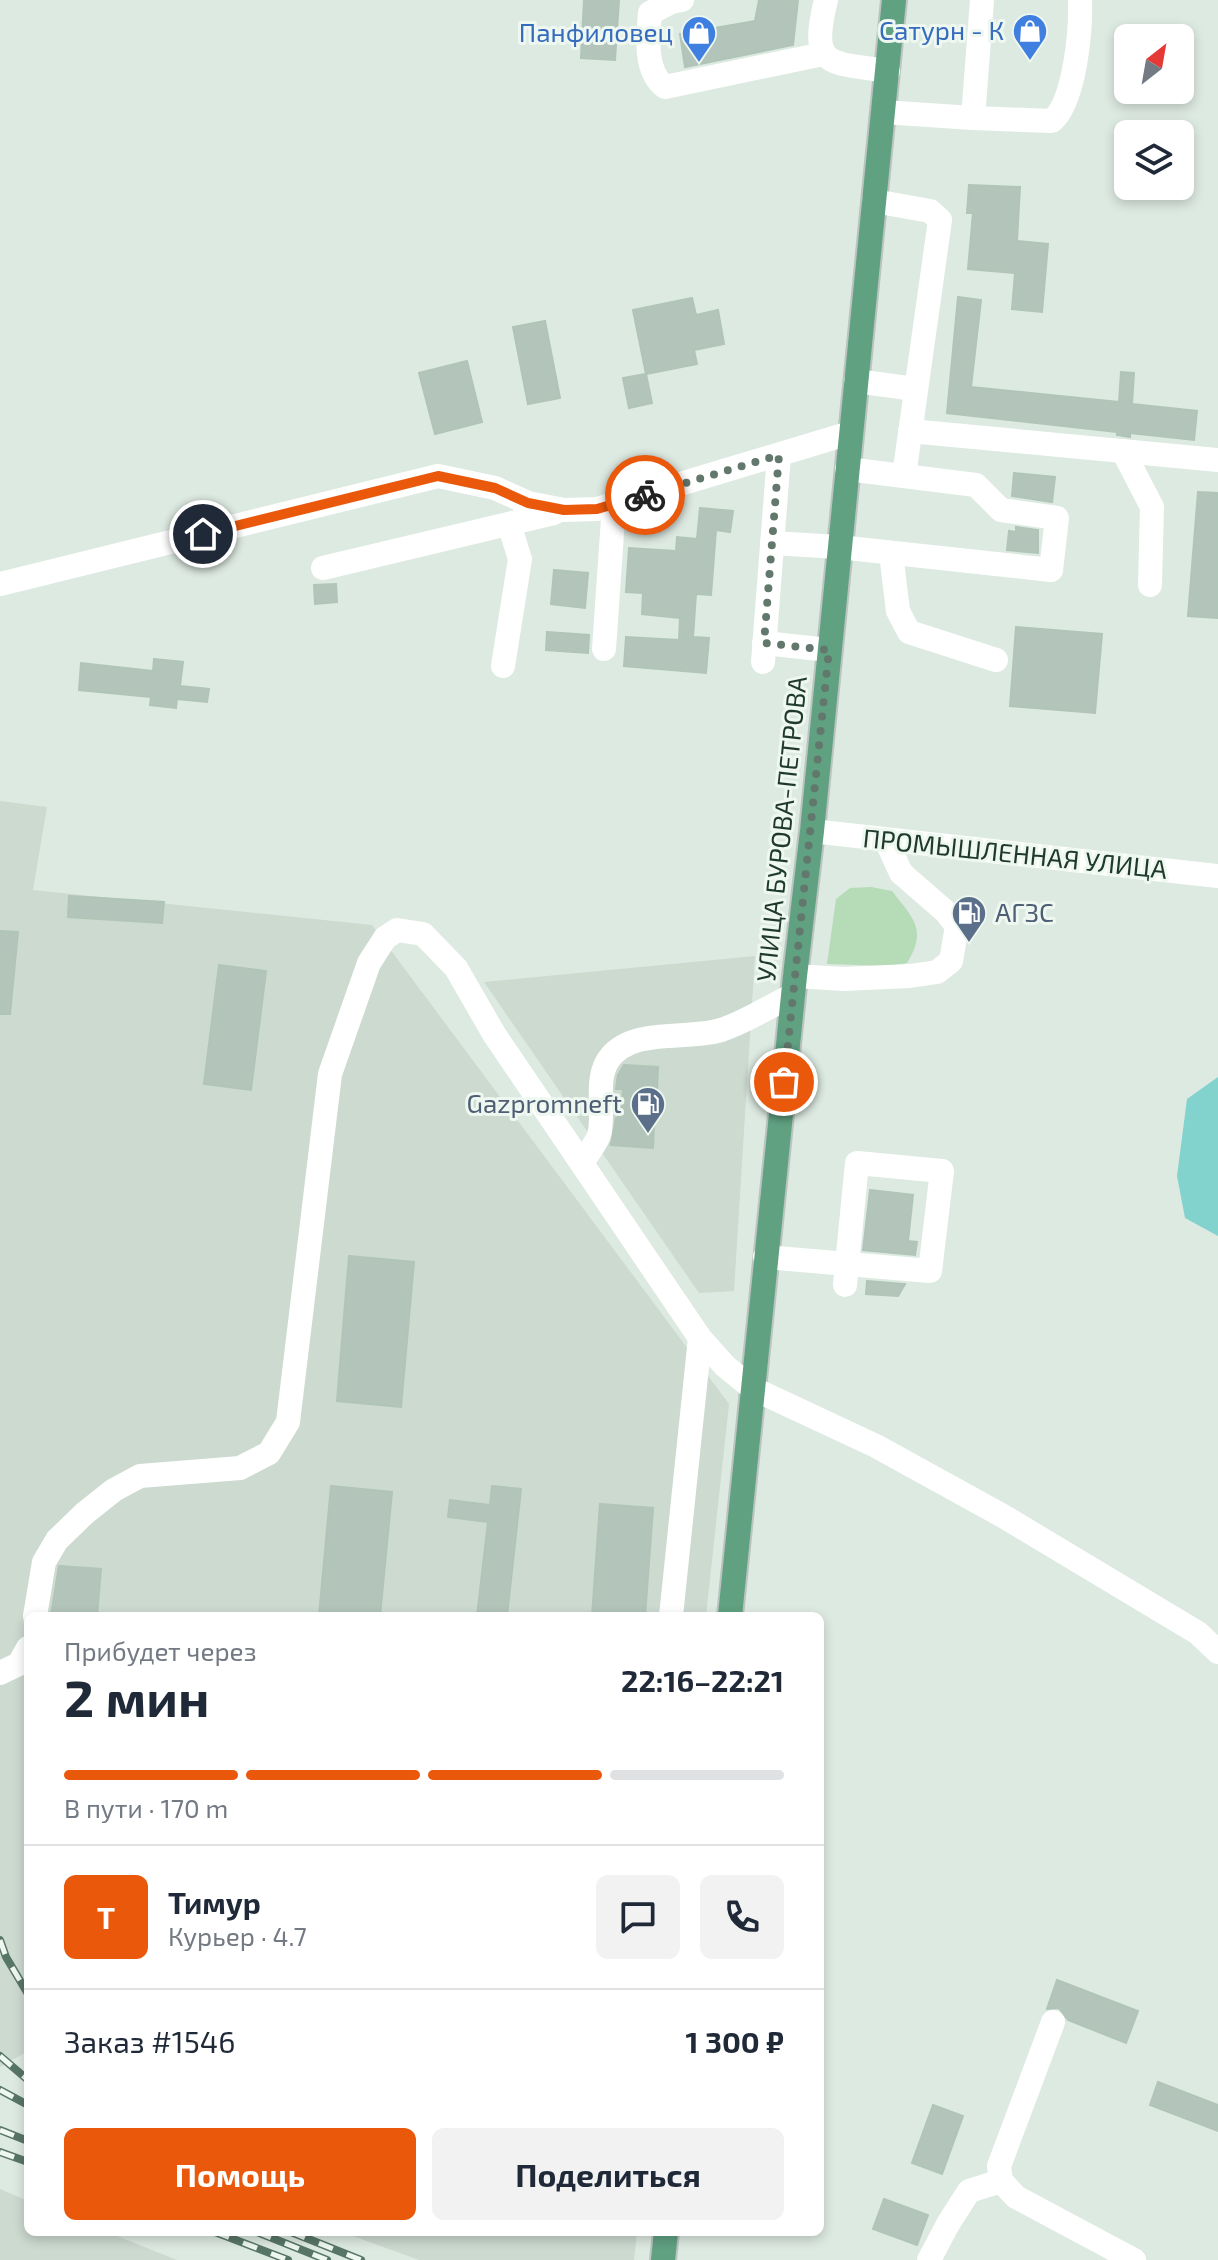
<!DOCTYPE html>
<html lang="ru">
<head>
<meta charset="utf-8">
<style>
  :root { --surface:#fff; --page:#f2f2f3; --text:#1f2937; --muted:#747a83; --line:#e0e1e3; --accent:#ea580c }
  body { margin:0; font-family:"Exo 2",sans-serif; background:var(--page); color:var(--text); height:100vh; display:flex; flex-direction:column; font-size:30px; white-space:nowrap }
  * { box-sizing:border-box; margin:0 }
  p { font-size:26px; color:var(--muted) }
  .icon { flex:none; width:44px; height:44px; fill:none; stroke:currentColor; stroke-width:2; stroke-linecap:round; stroke-linejoin:round }
  .map { position:relative; flex:1; overflow:hidden }
  .side { position:absolute; left:24px; top:1612px; width:800px; height:624px; display:flex; flex-direction:column; background:var(--surface); border-radius:12px; box-shadow:0 4px 12px #0003 }
  .side>* { flex:none }
  .needle { width:52px; rotate:31deg }
  .controls { position:absolute; left:1114px; top:24px; display:grid; gap:16px }
  .controls a { display:grid; place-items:center; width:80px; height:80px; border-radius:12px; background:var(--surface); box-shadow:0 4px 12px #0003; font-size:40px }
  .pin { position:absolute; display:grid; place-items:center; width:68px; height:68px; color:#fff; margin:-34px; border:4px solid #fff; border-radius:50%; box-shadow:0 2px 8px #0007 }
  .courier { position:absolute; display:grid; place-items:center; width:80px; height:80px; margin:-40px; border:6px solid #ea580c; border-radius:50%; background:#fff; color:#222; box-shadow:0 2px 10px #0007 }
  .summary em { font-style:normal; font-weight:700 }
  .summary div { display:flex; flex-direction:column-reverse }
  .summary { display:flex; align-items:center; justify-content:space-between; height:136px; padding:0 40px }
  h1 { font-size:52px; font-weight:700; line-height:60px }
  .bar { display:grid; grid-template-columns:repeat(4,1fr); gap:12px 8px; align-content:center; height:96px; padding:0 40px }
  .bar i { height:10px; border-radius:6px; background:var(--line) }
  .bar .on { background:var(--accent) }
  .bar p { grid-column:span 4 }
  .line { display:flex; align-items:center; gap:20px; padding:0 40px; border-top:2px solid var(--line) }
  .line div { flex:1 }
  .round { display:grid; place-items:center; flex:none; width:84px; height:84px; border-radius:12px; background:var(--page) }
  .button { display:flex; gap:16px; margin-top:auto; padding:16px 40px }
  .button a { flex:1; height:92px; border-radius:12px; background:var(--accent); color:#fff; font-size:32px; font-weight:700; line-height:92px; text-align:center }
  .button a+a { background:var(--page); color:var(--text) }
  .map>svg:first-child { display:block }
  .built { fill:#ccdad0 }
  .green { fill:#b5dcb7 }
  .water { fill:#82d2cd }
  .building { fill:#b3c5ba; stroke:#b0c4b7; stroke-width:2 }
  .lines { fill:none; stroke-linecap:round; stroke-linejoin:round }
  .major-casing { stroke:#bcc4c0; stroke-width:28 }
  .minor { stroke:#fff; stroke-width:24 }
  .major { stroke:#60a182; stroke-width:24 }
  .rail-casing { stroke:#587668; stroke-width:8 }
  .rail { stroke:#eef7f0; stroke-width:5; stroke-dasharray:15; stroke-linecap:butt }
  .done { stroke:#62786c; stroke-width:8; stroke-dasharray:0 14.4 }
  .route { stroke:#ea580c; stroke-width:10 }
  .labels { text-anchor:middle; stroke-width:6; stroke-linejoin:round; paint-order:stroke }
  .shop-label { font-size:26px; fill:#366cbe; stroke:#eef7f0; text-anchor:end }
  .street-label { font-size:26px; fill:#1f3a2d; stroke:#eef7f0 }
  .service-label { font-size:26px; fill:#4e5e75; stroke:#eef7f0; text-anchor:start }
</style>
</head>
<body>
<div class="map">
<svg width="1218" height="2260" viewBox="0 0 1218 2260">
  <rect width="100%" height="100%" fill="#ddeae2"/>
  <g class="built">
    <path d="M 0,801 L 47,807 L 33,890 L 372,925 L 729,1404 L 706,1616 L 28,1616 L 28,2051 L 0,2067 Z"/>
    <path d="M 755,956 L 734,1291 L 699,1293 L 484,982 Z"/>
    <path d="M 0,2189 L 28,2201 L 28,2232 L 107,2232 L 177,2260 L 0,2260 Z"/>
    <path d="M 342,2232 L 637,2232 L 634,2260 L 419,2260 Z"/>
  </g>
  <path class="green" d="M 871,887 L 892,891 C 913,918 928,930 907,963 L 889,966 L 827,964 L 836,899 L 850,888 Z"/>
  <path class="water" d="M 1218,1077 L 1218,1236 L 1185,1218 L 1177,1176 L 1187,1099 Z"/>
  <g class="building">
    <path d="M 584,0 L 619,0 L 615,60 L 581,58 Z"/>
    <path d="M 759,0 L 798,0 L 793,45 L 685,67 L 680,34 L 755,21 Z"/>
    <path d="M 969,185 L 1020,187 L 1017,241 L 1048,244 L 1042,312 L 1012,309 L 1015,273 L 968,269 L 973,213 L 967,213 Z"/>
    <path d="M 958,297 L 981,300 L 971,387 L 1119,402 L 1121,372 L 1134,373 L 1132,404 L 1197,411 L 1194,440 L 1130,433 L 1130,437 L 1117,435 L 1117,432 L 947,413 Z"/>
    <path d="M 692,298 L 696,315 L 718,310 L 724,344 L 694,350 L 697,364 L 646,374 L 633,310 Z"/>
    <path d="M 545,321 L 560,398 L 528,404 L 513,327 Z"/>
    <path d="M 467,361 L 482,422 L 435,434 L 419,373 Z"/>
    <path d="M 646,374 L 652,403 L 629,408 L 623,378 Z"/>
    <path d="M 1014,473 L 1055,477 L 1052,502 L 1012,496 Z"/>
    <path d="M 1198,492 L 1218,493 L 1218,618 L 1188,616 Z"/>
    <path d="M 700,508 L 733,511 L 730,532 L 716,530 L 711,595 L 696,594 L 693,637 L 709,638 L 706,673 L 624,666 L 626,637 L 679,640 L 680,618 L 642,614 L 643,593 L 626,592 L 629,548 L 676,551 L 677,537 L 697,539 Z"/>
    <path d="M 1016,527 L 1038,530 L 1038,553 L 1007,550 L 1009,531 L 1016,532 Z"/>
    <path d="M 554,570 L 588,573 L 585,608 L 551,604 Z"/>
    <path d="M 336,584 L 337,602 L 315,604 L 314,585 Z"/>
    <path d="M 1016,627 L 1102,634 L 1095,713 L 1010,706 Z"/>
    <path d="M 547,632 L 589,635 L 588,653 L 546,650 Z"/>
    <path d="M 154,659 L 183,662 L 180,686 L 209,689 L 207,702 L 177,699 L 176,708 L 150,705 L 151,697 L 79,690 L 81,663 L 153,671 Z"/>
    <path d="M 69,896 L 164,902 L 162,923 L 68,917 Z"/>
    <path d="M 0,931 L 18,932 L 10,1014 L 0,1014 Z"/>
    <path d="M 219,965 L 266,971 L 251,1090 L 204,1084 Z"/>
    <path d="M 624,1065 L 658,1067 L 657,1090 L 647,1089 L 645,1120 L 654,1120 L 653,1148 L 611,1145 L 616,1118 L 621,1116 L 623,1089 L 616,1089 L 618,1075 Z"/>
    <path d="M 870,1190 L 913,1195 L 908,1241 L 917,1242 L 915,1255 L 863,1250 Z"/>
    <path d="M 349,1256 L 414,1262 L 401,1407 L 337,1401 Z"/>
    <path d="M 867,1281 L 905,1284 L 898,1296 L 866,1294 Z"/>
    <path d="M 331,1486 L 392,1492 L 380,1616 L 319,1616 Z"/>
    <path d="M 492,1486 L 521,1489 L 507,1616 L 477,1616 L 488,1522 L 448,1517 L 450,1500 L 490,1505 Z"/>
    <path d="M 600,1504 L 653,1508 L 645,1616 L 592,1616 Z"/>
    <path d="M 59,1566 L 101,1569 L 97,1616 L 51,1616 Z"/>
    <path d="M 1057,1980 L 1138,2011 L 1126,2043 L 1068,2020 L 1059,2008 L 1047,2009 Z"/>
    <path d="M 1158,2082 L 1218,2105 L 1218,2131 L 1150,2105 Z"/>
    <path d="M 933,2105 L 963,2116 L 942,2174 L 912,2163 Z"/>
    <path d="M 884,2199 L 928,2215 L 917,2245 L 873,2229 Z"/>
  </g>
  <g class="lines">
    <g class="major-casing">
      <g id="major">
        <path d="M 730,1616 L 795,976 L 812,831 L 894,0"/>
        <path d="M 663,2260 L 666,2232"/>
      </g>
    </g>
    <g class="minor">
      <path d="M 682,0 L 671,2 L 650,13 C 648,37 644,71 665,87 L 823,54"/>
      <path d="M 826,0 C 809,69 829,62 888,71"/>
      <path d="M 883,112 L 973,118 L 982,0"/>
      <path d="M 973,118 L 1052,121 C 1075,101 1081,30 1080,0"/>
      <path d="M 874,201 L 930,211 L 940,220 L 904,476"/>
      <path d="M 856,381 L 915,389"/>
      <path d="M 910,431 L 1218,460"/>
      <path d="M 1123,451 L 1152,507 L 1150,585"/>
      <path d="M 772,543 L 839,547 L 1051,570 L 1057,518 L 1001,510 L 976,485 L 847,469"/>
      <path d="M 891,553 L 898,611 L 909,632 L 996,660"/>
      <path d="M 323,568 L 554,513"/>
      <path d="M 0,584 L 438,476 L 495,488 L 528,503 L 564,510 L 597,509 L 850,433"/>
      <path d="M 764,643 L 829,650"/>
      <path d="M 604,649 L 614,504"/>
      <path d="M 763,662 L 779,455"/>
      <path d="M 503,666 L 520,559 L 509,524"/>
      <path d="M 812,831 L 1218,876"/>
      <path d="M 795,976 L 844,979 L 910,976 L 937,972 L 951,961 L 957,926 L 946,912 L 901,873 L 886,840"/>
      <path d="M 583,1161 C 588,1153 596,1144 599,1135 C 605,1115 595,1083 607,1062 C 628,1026 687,1041 721,1030 C 746,1022 770,1006 793,995"/>
      <path d="M 765,1257 L 930,1271 L 942,1171 L 857,1163 L 845,1285"/>
      <path d="M 35,1616 L 44,1562 L 57,1540 L 85,1513 L 114,1490 L 140,1476 L 240,1468 L 269,1453 L 288,1422 L 330,1074 L 369,963 L 385,938 L 397,930 L 423,934 L 456,968 L 494,1034 L 700,1338 L 725,1366 L 752,1388 L 876,1446 L 1003,1516 L 1198,1633 L 1218,1652"/>
      <path d="M 671,1616 L 700,1338"/>
      <path d="M 0,1673 L 19,1664 L 28,1648"/>
      <path d="M 1053,2022 L 999,2166 L 1001,2181 L 1016,2197 L 1134,2260"/>
      <path d="M 929,2260 L 948,2224 L 969,2191 L 1001,2181"/>
    </g>
    <use href="#major" class="major"/>
    <g class="rail-casing">
      <g id="rail">
        <path d="M 0,1940 L 6,1957 L 28,1994"/>
        <path d="M 0,2056 L 28,2080"/>
        <path d="M 0,2090 L 28,2105"/>
        <path d="M 0,2130 L 28,2141"/>
        <path d="M 0,2152 L 28,2162"/>
        <path d="M 215,2232 L 288,2260"/>
        <path d="M 257,2232 L 327,2260"/>
        <path d="M 291,2232 L 361,2260"/>
      </g>
    </g>
    <use href="#rail" class="rail"/>
  </g>
  <g class="lines">
    <path class="done" d="M 645,495 L 779,455 L 764,643 L 829,650 L 784,1082"/>
    <path class="route" d="M 203,534 L 438,476 L 495,488 L 528,503 L 564,510 L 597,509 L 645,495"/>
  </g>
  <defs>
    <g id="shop-pin" transform="scale(1.8)"><path d="M0 17L-7.5 6A9.5 9.5 0 1 1 7.5 6Z" fill="#3f7fe0" stroke="#eef7f0"/><path d="M-5-2.5h2.3a2.7 3.5 0 0 1 5.4 0H5L5.5 6h-11ZM-1.5-2.5h3a1.5 2.3 0 0 0-3 0Z" fill="#fff"/></g>
    <g id="fuel-pin" transform="scale(1.8)"><path d="M0 17L-7.5 6A9.5 9.5 0 1 1 7.5 6Z" fill="#5c6f8a" stroke="#eef7f0"/><path d="M-5.5-6h7V0h2V4h1.3V-2.5L3-4.5l.8-.8L6-3V5H2.5V1h-1V6h-7ZM-4.2-4.7v3.2H.2V-4.7Z" fill="#fff"/></g>
  </defs>
  <g fill-rule="evenodd">
    <use href="#shop-pin" x="1030" y="31"/>
    <use href="#shop-pin" x="699" y="33"/>
    <use href="#fuel-pin" x="969" y="913"/>
    <use href="#fuel-pin" x="648" y="1104"/>
  </g>
  <g class="labels">
    <g class="shop-label">
      <text x="1004" y="40">Сатурн - К</text>
      <text x="673" y="42">Панфиловец</text>
    </g>
    <g class="street-label">
      <text transform="translate(782 829) rotate(-84)" y="9">УЛИЦА БУРОВА-ПЕТРОВА</text>
      <text transform="translate(1015 854) rotate(6)" y="9">ПРОМЫШЛЕННАЯ УЛИЦА</text>
    </g>
    <g class="service-label">
      <text x="995" y="922">АГЗС</text>
      <text x="622" y="1113" text-anchor="end">Gazpromneft</text>
    </g>
  </g>
</svg>
<div class="controls">
<a><svg class="needle" viewBox="-14 -14 28 28"><path d="M0-13l5 13h-10z" fill="#e53935"/><path d="M0 13l5-13h-10z" fill="#747a83"/></svg></a>
<a><svg class="icon" aria-label="layers" viewBox="0 0 24 24"><path d="M12 4l9 5-9 5-9-5zM3 14l9 5 9-5"/></svg></a>
</div>
<div class="pin" style="left:784px;top:1082px;background:#ea580c"><svg class="icon" aria-label="bag" viewBox="0 0 24 24"><path d="M5 8h14l-1 12H6zM9 8a3 3 0 0 1 6 0"/></svg></div>
<div class="pin" style="left:203px;top:534px;background:#1f2937"><svg class="icon" aria-label="home" viewBox="0 0 24 24"><path d="M3 11l9-7 9 7M6 9v11h12V9"/></svg></div>
<div class="courier" style="left:645px;top:495px"><svg class="icon" aria-label="bike" viewBox="0 0 24 24"><circle cx="6" cy="16" r="4"/><circle cx="18" cy="16" r="4"/><path d="M6 16l4-8h5l3 8M10 8l3 8H6M13 5h3"/></svg></div>
<section class="side">
<div class="summary"><div><h1>2 мин</h1><p>Прибудет через</p></div><em>22:16–22:21</em></div>
<div class="bar"><i class="on"></i><i class="on"></i><i class="on"></i><i></i><p>В пути · 170 m</p></div>
<div class="line" style="height:144px"><b class="round" style="background:var(--accent);color:#fff">Т</b><div><b>Тимур</b><p>Курьер · 4.7</p></div><a class="round"><svg class="icon" aria-label="chat" viewBox="0 0 24 24"><path d="M4 5h16v11H9l-5 4z"/></svg></a><a class="round"><svg class="icon" aria-label="phone" viewBox="0 0 24 24"><path d="M5 4h4l2 5-3 2q2 4 5 5l2-3 5 2v4C11 20 4 13 5 4z"/></svg></a></div>
<div class="line" style="height:104px"><div>Заказ #1546</div><b>1 300 ₽</b></div>
<div class="button"><a>Помощь</a><a>Поделиться</a></div>
</section>
</div>
</body>
</html>
